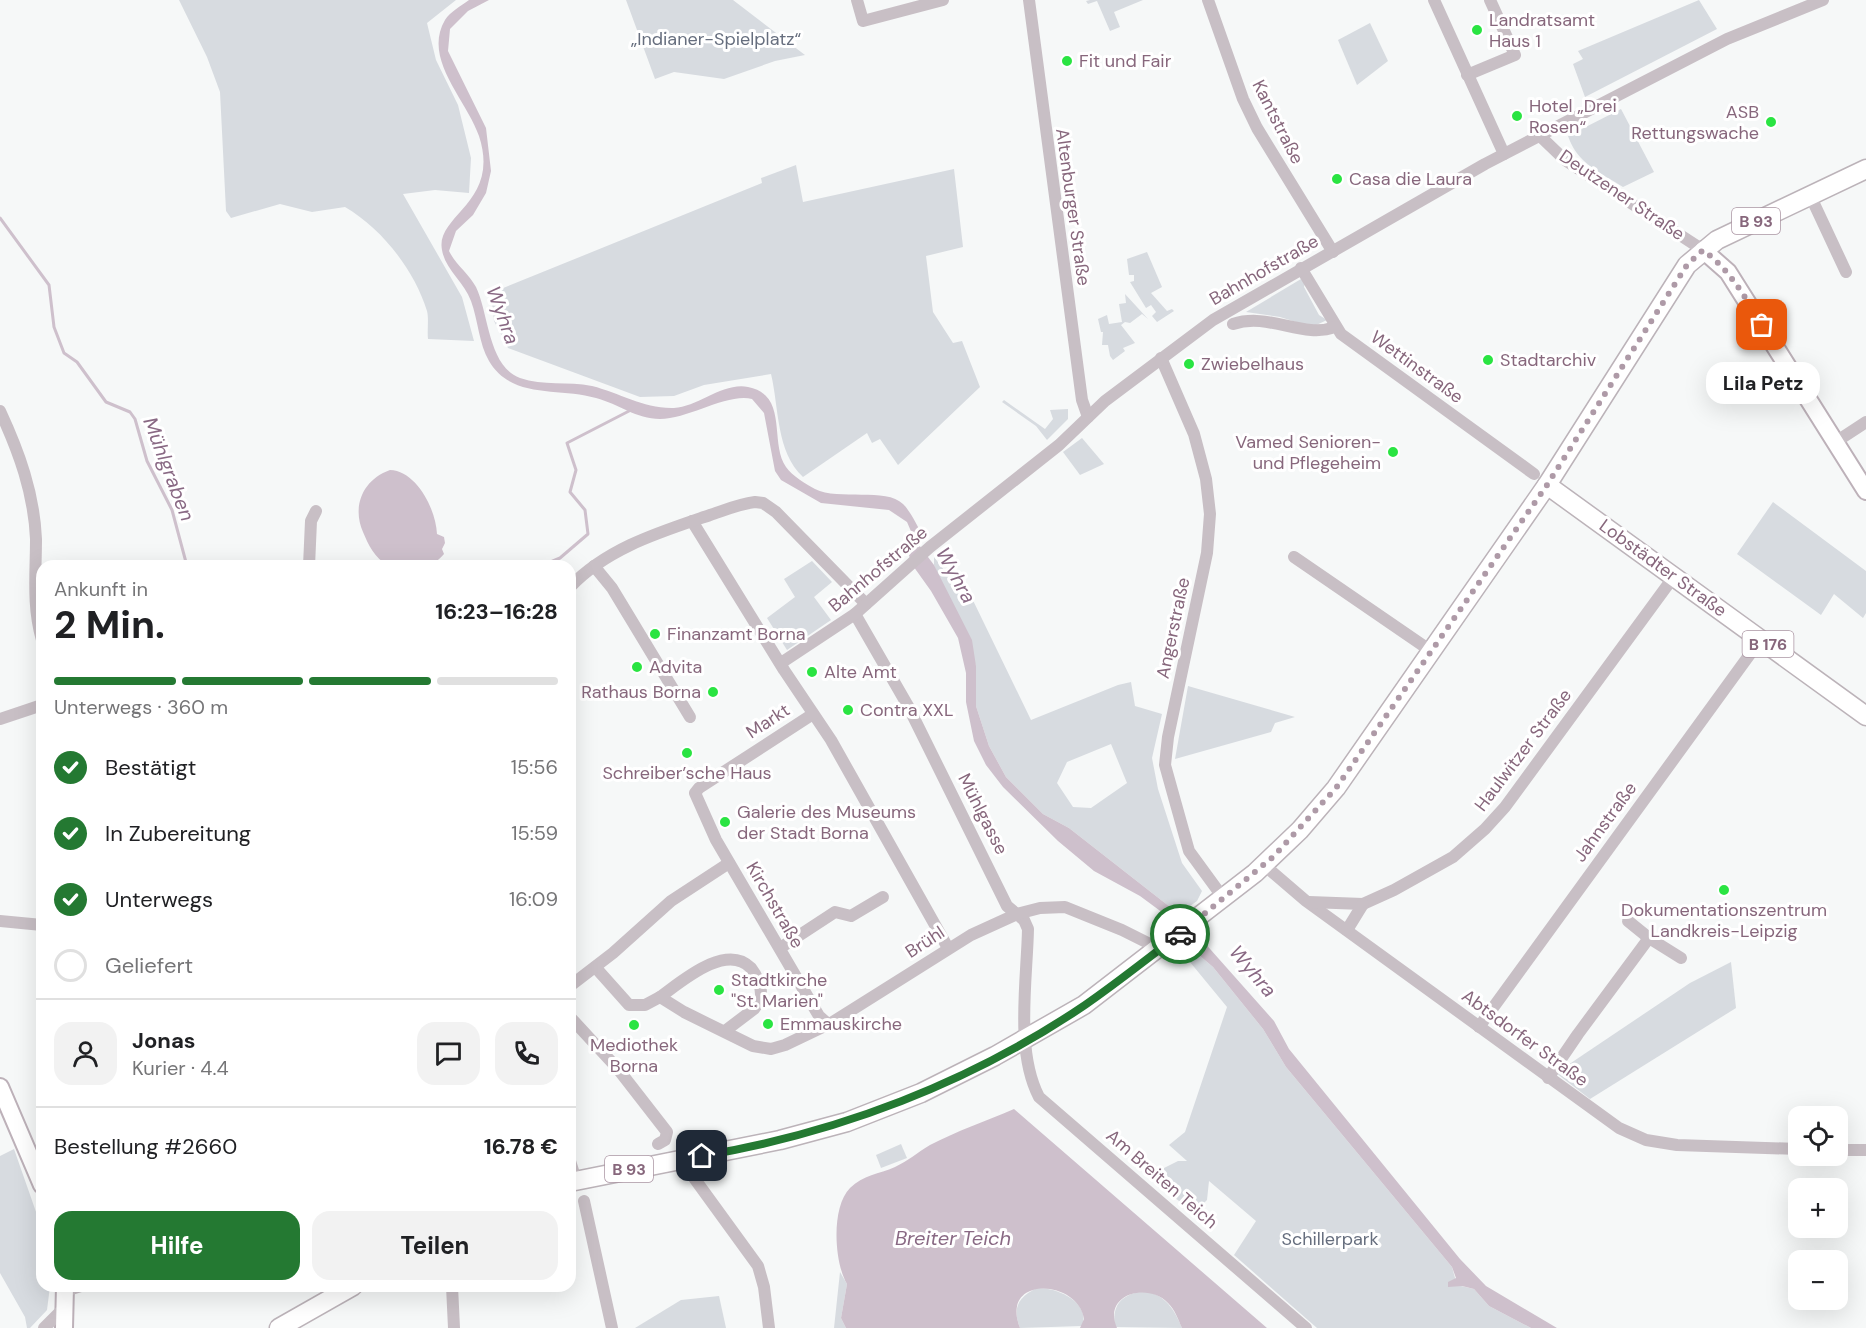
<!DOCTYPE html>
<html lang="de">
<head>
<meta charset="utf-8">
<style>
  :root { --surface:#fff; --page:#f2f2f2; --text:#202124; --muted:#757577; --line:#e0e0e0; --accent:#247932 }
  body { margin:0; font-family:"DM Sans",sans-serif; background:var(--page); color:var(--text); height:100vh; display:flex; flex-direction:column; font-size:22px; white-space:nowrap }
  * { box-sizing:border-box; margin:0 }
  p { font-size:20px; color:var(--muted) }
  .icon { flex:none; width:33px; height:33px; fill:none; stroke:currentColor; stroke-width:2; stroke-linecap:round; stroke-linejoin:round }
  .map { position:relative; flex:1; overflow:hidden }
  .drawer { position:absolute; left:36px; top:560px; width:540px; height:732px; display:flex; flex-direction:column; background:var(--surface); border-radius:18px; box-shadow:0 6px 24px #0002 }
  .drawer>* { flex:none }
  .fabs { position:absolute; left:1788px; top:1106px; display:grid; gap:12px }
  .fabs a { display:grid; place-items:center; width:60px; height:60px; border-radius:12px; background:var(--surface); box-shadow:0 6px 24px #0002; font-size:30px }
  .pin { position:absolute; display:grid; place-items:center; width:51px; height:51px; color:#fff; margin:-26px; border-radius:12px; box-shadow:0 3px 9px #0006 }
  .courier { position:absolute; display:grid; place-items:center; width:60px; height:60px; margin:-30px; border:4px solid #247932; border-radius:50%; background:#fff; color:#222; box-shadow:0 2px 8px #0007 }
  .bubble { position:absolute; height:42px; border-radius:18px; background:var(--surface); box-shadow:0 6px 24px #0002; font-size:20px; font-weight:700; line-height:42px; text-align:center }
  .head em { font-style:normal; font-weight:700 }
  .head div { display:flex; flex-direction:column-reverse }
  .head { display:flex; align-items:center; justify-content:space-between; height:102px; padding:0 18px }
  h1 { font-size:39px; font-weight:700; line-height:45px }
  .bar { display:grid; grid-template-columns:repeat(4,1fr); gap:9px 6px; align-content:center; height:72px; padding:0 18px }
  .bar i { height:8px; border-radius:4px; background:var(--line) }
  .bar .selected { background:var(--accent) }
  .bar p { grid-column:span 4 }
  .line { display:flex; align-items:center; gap:15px; padding:0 18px; border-top:2px solid var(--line) }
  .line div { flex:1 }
  .round { display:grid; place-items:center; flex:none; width:63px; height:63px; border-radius:18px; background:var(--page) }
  ol { padding:0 18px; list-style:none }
  li { display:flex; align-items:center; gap:18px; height:66px }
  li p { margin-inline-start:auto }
  li .icon { padding:6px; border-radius:50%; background:var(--accent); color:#fff; stroke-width:4 }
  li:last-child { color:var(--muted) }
  li i { width:33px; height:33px; border:3px solid var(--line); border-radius:50% }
  .action { display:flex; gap:12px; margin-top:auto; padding:12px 18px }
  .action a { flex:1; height:69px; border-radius:18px; background:var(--accent); color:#fff; font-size:24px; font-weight:700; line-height:69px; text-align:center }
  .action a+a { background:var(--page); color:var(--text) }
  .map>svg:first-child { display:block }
  .green { fill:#d7dbe0; fill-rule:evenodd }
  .water { fill:#cec0cc }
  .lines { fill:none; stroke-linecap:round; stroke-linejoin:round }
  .stream { stroke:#cec0cc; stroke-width:3 }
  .secondary-casing { stroke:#bdb1b9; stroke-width:20 }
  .primary-casing { stroke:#bcb3b9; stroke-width:21 }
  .street { stroke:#c8bfc5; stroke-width:12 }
  .secondary { stroke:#fff; stroke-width:16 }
  .primary { stroke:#fff; stroke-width:18 }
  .done { stroke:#ae9aa7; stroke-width:6; stroke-dasharray:0 10.8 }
  .route { stroke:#247932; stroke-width:8 }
  .poi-dot { fill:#2ae442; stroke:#fff; stroke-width:2 }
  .labels { text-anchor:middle; stroke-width:6; stroke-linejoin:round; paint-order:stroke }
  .shield { fill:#fff; stroke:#ab95a3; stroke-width:1.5 }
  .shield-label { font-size:16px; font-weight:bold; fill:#87677c }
  .poi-label { font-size:18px; fill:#87677c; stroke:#fff; text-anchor:start }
  .park-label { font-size:18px; fill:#666e7e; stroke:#fff }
  .street-label { font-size:18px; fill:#87677c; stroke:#fff }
  .water-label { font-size:20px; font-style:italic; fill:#896984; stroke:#fff }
</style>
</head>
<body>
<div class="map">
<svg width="1866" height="1328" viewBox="0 0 1866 1328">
  <rect width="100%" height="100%" fill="#f6f8f8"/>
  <g class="green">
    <path d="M 179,0 L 456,0 L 427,23 L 436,60 L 458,105 L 471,158 L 469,193 L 435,190 L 403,194 L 462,297 L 474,341 L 428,339 C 427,330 429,319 427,311 C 414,269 381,228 345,207 L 312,212 L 280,204 L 231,218 L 226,211 L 220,92 L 207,57 Z"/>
    <path d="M 626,0 L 733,0 L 805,55 L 775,61 L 724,79 L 674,72 L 655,79 Z"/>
    <path d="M 1090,0 L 1143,0 L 1114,12 L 1120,27 L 1110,31 L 1097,1 L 1088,4 L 1086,1 Z"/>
    <path d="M 1699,0 L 1717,29 L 1585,97 L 1573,64 L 1583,59 L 1578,51 Z"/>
    <path d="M 1370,23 L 1388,61 L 1357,85 L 1338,40 Z"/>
    <path d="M 1621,109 L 1654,172 L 1623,187 C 1599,172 1577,163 1568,136 Z"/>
    <path d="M 796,165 L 803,202 L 954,169 L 963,247 L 926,256 L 933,312 L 953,343 L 962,341 L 980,387 L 898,465 L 880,439 L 872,443 L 867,433 L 803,477 C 776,452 779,407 771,374 L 704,385 L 674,396 L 640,397 L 508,348 L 494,321 L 491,293 L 762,183 L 761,178 Z"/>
    <path d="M 1147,252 L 1162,287 L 1151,293 L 1167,311 L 1172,309 L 1174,311 L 1157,322 L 1152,316 L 1156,312 L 1151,305 L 1146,308 L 1130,282 L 1134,281 L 1134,275 L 1129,275 L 1127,259 Z"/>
    <path d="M 1301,279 L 1305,283 L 1304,287 L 1319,315 L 1327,320 L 1312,327 L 1280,317 L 1246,312 Z"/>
    <path d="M 1125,294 L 1148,319 L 1142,314 L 1130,323 L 1125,322 L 1121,325 L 1135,343 L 1123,348 L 1125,351 L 1113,360 L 1110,356 L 1108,345 L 1102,345 L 1103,332 L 1101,332 L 1098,319 L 1107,315 L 1109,324 L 1122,322 L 1119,304 L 1126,303 Z"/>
    <path d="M 1004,400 L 1045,429 L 1053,419 L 1050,410 L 1068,409 L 1068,419 L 1047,440 L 1036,426 L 1002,402 Z"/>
    <path d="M 1082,438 L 1104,464 L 1080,475 L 1063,452 Z"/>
    <path d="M 1773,502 L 1866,571 L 1866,613 L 1863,618 L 1834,594 L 1821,615 L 1737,554 Z"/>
    <path d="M 934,557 L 960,591 L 967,588 L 1031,720 L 1118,685 L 1131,682 L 1135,706 L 1162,714 L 1152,758 L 1158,789 L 1182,863 L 1202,891 L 1197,901 L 1179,914 L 1069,828 L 1043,814 L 1006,777 L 989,746 L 976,706 L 976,666 L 934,565 ZM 1111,744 L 1127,783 L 1091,808 L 1073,807 L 1057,783 L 1067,762 Z"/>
    <path d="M 812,561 L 832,582 L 814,597 L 831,620 L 787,650 L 767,618 L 795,597 L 784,579 Z"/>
    <path d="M 1188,686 L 1295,717 L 1275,723 L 1271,732 L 1175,759 Z"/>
    <path d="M 1193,950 L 1213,967 L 1263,1029 L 1286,1067 L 1452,1267 L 1457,1285 L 1474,1289 L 1489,1306 L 1531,1328 L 1317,1328 L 1234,1255 L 1256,1221 L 1209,1181 L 1207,1200 L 1199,1208 L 1179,1201 L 1166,1191 L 1164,1168 L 1178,1161 L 1187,1161 L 1169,1145 L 1185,1132 L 1227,1007 L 1185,956 Z"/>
    <path d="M 1731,962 L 1736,1008 L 1590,1099 L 1556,1073 L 1690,983 Z"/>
    <path d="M 901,1144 L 907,1158 L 881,1168 L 876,1155 Z"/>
    <path d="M 14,1149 L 42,1229 L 42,1286 L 50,1286 L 47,1310 L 30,1328 L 27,1328 L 25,1317 L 0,1273 L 0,1156 Z"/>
    <path d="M 840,1272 L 847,1284 L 841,1318 L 846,1328 L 834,1328 Z"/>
    <path d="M 1037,1288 C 1056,1287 1091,1302 1082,1326 L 1020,1328 C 1012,1308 1018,1297 1037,1288 Z"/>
    <path d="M 1146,1291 C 1166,1296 1174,1309 1182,1328 L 1115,1327 C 1111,1303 1124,1293 1146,1291 Z"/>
    <path d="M 719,1296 L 726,1328 L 635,1328 L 681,1300 Z"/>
  </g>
  <g class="water">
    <path d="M 469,0 L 489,0 L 468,11 L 450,29 L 448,51 L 486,128 L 491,171 L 486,193 L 473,215 L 456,231 L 449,251 C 456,265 469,274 476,287 C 489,314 488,366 520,378 C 543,386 568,381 592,386 C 620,393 644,409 674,408 C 698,407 723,382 748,387 C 789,395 769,443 786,467 C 792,476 806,484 815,489 C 839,501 886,487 903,504 C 912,513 917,527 925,538 L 919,545 L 934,565 L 972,640 L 976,666 L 976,706 L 989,746 L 1006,777 L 1043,814 L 1069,828 L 1179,914 L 1274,1021 L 1289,1049 L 1460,1259 L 1486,1286 L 1557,1328 L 1531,1328 L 1489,1306 L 1474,1289 L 1462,1286 L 1448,1287 L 1448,1282 L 1456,1278 L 1452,1267 L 1286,1067 L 1263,1029 L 1213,967 L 1193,950 L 1163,913 L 1140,896 L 1094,871 L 1058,841 L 1003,787 L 986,765 L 974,741 L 966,702 L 966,673 L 958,638 L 931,591 L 911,563 L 909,555 L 913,536 L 907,522 L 889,510 L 821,503 L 781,480 L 775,471 L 764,413 L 752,399 C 727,393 689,419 660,419 C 636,419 619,404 596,398 C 559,387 512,400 489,361 C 479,344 478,320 471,301 C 464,282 445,269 442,250 C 435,215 501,203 479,136 C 467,100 422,59 445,20 C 450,12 461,6 469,0 Z"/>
    <path d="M 390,470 C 417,471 436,510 437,534 L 444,537 L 445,543 L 442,549 L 444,554 C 436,564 428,565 416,566 C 408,566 395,568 388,565 C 375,559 368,544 363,532 C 352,507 362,480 390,470 Z"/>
    <path d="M 1014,1109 L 1267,1328 L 1182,1328 C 1178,1319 1175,1310 1168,1303 C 1148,1282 1102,1294 1117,1328 L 1080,1328 L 1084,1319 C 1078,1279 999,1275 1020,1328 L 846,1328 L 841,1318 L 847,1284 C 834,1262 831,1207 850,1188 C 863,1175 879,1174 895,1167 C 908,1161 918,1152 930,1145 C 957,1131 986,1121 1014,1109 Z"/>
  </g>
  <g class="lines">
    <g class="stream">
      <path d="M 0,218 L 49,285 L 54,327 L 64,353 L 77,362 L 106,402 L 130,412 L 135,419 L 147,461 L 172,510 L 187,566"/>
      <path d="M 541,566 L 560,558 L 588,534 L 585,510 L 570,492 L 576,470 L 567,443 L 631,410"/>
    </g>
    <g class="secondary-casing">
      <g id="secondary">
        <path d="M 1703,250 L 1728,272 L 1866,491"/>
        <path d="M 0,1087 L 42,1185"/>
        <path d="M 64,1328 L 65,1286"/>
      </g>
    </g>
    <g class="primary-casing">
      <g id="primary">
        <path d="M 1547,485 L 1866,716"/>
        <path d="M 570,1182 L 780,1140 L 847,1122 L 921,1093 L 995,1056 L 1084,1005 L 1255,873 L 1300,830 L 1336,788 L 1547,485 L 1687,265 L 1717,240 L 1866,169"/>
        <path d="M 279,1328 L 353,1286"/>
      </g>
    </g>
    <g class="street">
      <path d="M 857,0 L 863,21 L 943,0"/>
      <path d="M 1029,0 L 1082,400 L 1088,417"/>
      <path d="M 1208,0 L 1243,99 L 1257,128 L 1333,252"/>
      <path d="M 1434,0 L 1504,154"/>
      <path d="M 1467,75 L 1515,55 L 1490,0"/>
      <path d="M 1540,136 L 1565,160 L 1703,250"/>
      <path d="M 1810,195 L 1846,272"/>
      <path d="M 1301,268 L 1341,334 L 1534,474"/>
      <path d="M 1233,324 C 1269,312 1303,339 1335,327"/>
      <path d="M 1161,358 L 1194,434 L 1206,479 L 1210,514 L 1207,553 L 1168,737 L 1165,765 L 1189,851 L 1224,899"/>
      <path d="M 0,411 C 19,452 34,493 36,539 C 36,573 32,606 42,640"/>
      <path d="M 1834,443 L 1866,422"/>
      <path d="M 692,521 L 784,670 L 831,740 L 948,948"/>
      <path d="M 1294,557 L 1431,651"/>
      <path d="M 309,566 L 311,521 L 316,511"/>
      <path d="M 594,566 L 612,588 L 690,717"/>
      <path d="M 570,587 C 607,548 660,532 710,515 C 725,510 739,504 755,502 L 763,503 L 776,512 L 866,604"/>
      <path d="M 855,614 L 908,706 L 1007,906 L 1024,920 L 1028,929 C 1027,980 1015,1051 1039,1097 L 1306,1328"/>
      <path d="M 781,663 L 855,614 L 930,547 L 1059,445 L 1105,401 L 1213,320 L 1485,164 L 1727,39 L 1823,0"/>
      <path d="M 813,714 L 699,788 L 695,793 L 716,840 L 819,1016 L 828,1024"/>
      <path d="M 0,719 L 42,705"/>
      <path d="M 1264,865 L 1306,901 L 1619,1128 L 1646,1140 L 1677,1145 L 1798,1149"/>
      <path d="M 1309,902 L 1363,904 L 1394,890 L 1453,857 L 1485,829 L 1505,807 L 1675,575"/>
      <path d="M 0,921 L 42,925"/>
      <path d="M 1628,921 L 1649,938"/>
      <path d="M 1347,930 L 1363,904"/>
      <path d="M 780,948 L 835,912 L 851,916 L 883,897"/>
      <path d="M 596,968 L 629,1005 L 645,1005 L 660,997 L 684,1012 L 753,1046 L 771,1049 L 785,1045 L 831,1023 L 971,935 L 1017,914 L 1040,908 L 1065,907 L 1122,930 L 1148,943 L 1154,952"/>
      <path d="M 570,986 L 613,953 L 671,901 L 729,863"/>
      <path d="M 660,997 C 681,982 726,942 751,968 C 758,977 762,987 761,999 L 754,1009 L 725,1031"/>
      <path d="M 570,1017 L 618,1069 L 667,1132 L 665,1140 L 658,1144"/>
      <path d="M 1479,1027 L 1761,639"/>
      <path d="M 1548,1078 L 1578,1034 L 1649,938 L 1681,958"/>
      <path d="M 1838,1150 L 1866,1150"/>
      <path d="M 681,1160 L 758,1266 L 764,1287 L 769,1328"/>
      <path d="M 570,1161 L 576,1180"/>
      <path d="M 584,1201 L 612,1328"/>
      <path d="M 452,1286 L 454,1328"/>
      <path d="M 65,1291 L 81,1286"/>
      <path d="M 44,1328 L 66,1306"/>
    </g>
    <use href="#secondary" class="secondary"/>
    <use href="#primary" class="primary"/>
  </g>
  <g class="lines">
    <path class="done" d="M 1180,934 L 1273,857 L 1336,788 L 1547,485 L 1687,265 L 1703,250 C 1730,270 1745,297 1762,325"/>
    <path class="route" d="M 702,1156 C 838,1133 970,1083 1085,1005 C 1117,983 1148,958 1180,934"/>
  </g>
  <g class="poi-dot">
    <circle cx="1477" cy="30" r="6"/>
    <circle cx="1067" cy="61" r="6"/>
    <circle cx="1517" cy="116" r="6"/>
    <circle cx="1771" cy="122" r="6"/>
    <circle cx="1337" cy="179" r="6"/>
    <circle cx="1488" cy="360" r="6"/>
    <circle cx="1189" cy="364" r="6"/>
    <circle cx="1393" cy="452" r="6"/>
    <circle cx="655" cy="634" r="6"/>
    <circle cx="637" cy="667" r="6"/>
    <circle cx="812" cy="672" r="6"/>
    <circle cx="713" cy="692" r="6"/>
    <circle cx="848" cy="710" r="6"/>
    <circle cx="687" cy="753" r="6"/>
    <circle cx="725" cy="822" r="6"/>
    <circle cx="1724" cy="890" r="6"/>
    <circle cx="719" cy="990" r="6"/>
    <circle cx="768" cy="1024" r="6"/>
    <circle cx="634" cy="1025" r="6"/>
  </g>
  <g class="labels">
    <g class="shield">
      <rect x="1732" y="208" width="48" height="26" rx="4.5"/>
      <rect x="1742.5" y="631" width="51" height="26" rx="4.5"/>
      <rect x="605" y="1156" width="48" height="26" rx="4.5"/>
    </g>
    <g class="shield-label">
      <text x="1756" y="227">B 93</text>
      <text x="1768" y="650">B 176</text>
      <text x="629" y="1175">B 93</text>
    </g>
    <g class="poi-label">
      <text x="1489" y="26">Landratsamt<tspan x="1489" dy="21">Haus 1</tspan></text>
      <text x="1079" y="67">Fit und Fair</text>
      <text x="1529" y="112">Hotel „Drei<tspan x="1529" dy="21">Rosen“</tspan></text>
      <text x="1759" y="118" text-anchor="end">ASB<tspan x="1759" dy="21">Rettungswache</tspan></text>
      <text x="1349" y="185">Casa die Laura</text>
      <text x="1500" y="366">Stadtarchiv</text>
      <text x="1201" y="370">Zwiebelhaus</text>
      <text x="1381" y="448" text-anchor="end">Vamed Senioren-<tspan x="1381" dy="21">und Pflegeheim</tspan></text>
      <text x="667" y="640">Finanzamt Borna</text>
      <text x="649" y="673">Advita</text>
      <text x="824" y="678">Alte Amt</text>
      <text x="701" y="698" text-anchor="end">Rathaus Borna</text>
      <text x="860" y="716">Contra XXL</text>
      <text x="687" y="779" text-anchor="middle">Schreiber’sche Haus</text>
      <text x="737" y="818">Galerie des Museums<tspan x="737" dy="21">der Stadt Borna</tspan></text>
      <text x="1724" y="916" text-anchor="middle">Dokumentationszentrum<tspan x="1724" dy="21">Landkreis-Leipzig</tspan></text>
      <text x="731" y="986">Stadtkirche<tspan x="731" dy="21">"St. Marien"</tspan></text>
      <text x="780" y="1030">Emmauskirche</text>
      <text x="634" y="1051" text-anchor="middle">Mediothek<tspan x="634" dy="21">Borna</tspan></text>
    </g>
    <g class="park-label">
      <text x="716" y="45">„Indianer-Spielplatz“</text>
      <text x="1330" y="1245">Schillerpark</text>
    </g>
    <g class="street-label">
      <text transform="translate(1278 122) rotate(63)" y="6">Kantstraße</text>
      <text transform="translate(1622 195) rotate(34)" y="6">Deutzener Straße</text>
      <text transform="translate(1073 207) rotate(82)" y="6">Altenburger Straße</text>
      <text transform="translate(1264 270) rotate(-30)" y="6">Bahnhofstraße</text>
      <text transform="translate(1417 367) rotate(36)" y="6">Wettinstraße</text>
      <text transform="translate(1663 568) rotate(36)" y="6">Lobstädter Straße</text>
      <text transform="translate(878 569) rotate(-40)" y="6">Bahnhofstraße</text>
      <text transform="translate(1173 628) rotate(-78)" y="6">Angerstraße</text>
      <text transform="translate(768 721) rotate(-33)" y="6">Markt</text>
      <text transform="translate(1523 750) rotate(-53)" y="6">Haulwitzer Straße</text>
      <text transform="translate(983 814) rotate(63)" y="6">Mühlgasse</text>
      <text transform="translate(1605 822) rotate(-54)" y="6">Jahnstraße</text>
      <text transform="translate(775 905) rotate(60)" y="6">Kirchstraße</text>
      <text transform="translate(925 942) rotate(-33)" y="6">Brühl</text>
      <text transform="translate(1525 1038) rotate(36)" y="6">Abtsdorfer Straße</text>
      <text transform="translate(1162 1179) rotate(41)" y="6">Am Breiten Teich</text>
    </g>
    <g class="water-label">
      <text transform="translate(503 315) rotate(70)" y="7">Wyhra</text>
      <text transform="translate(169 469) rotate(69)" y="7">Mühlgraben</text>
      <text transform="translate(956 575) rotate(61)" y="7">Wyhra</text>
      <text transform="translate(1253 971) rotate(50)" y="7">Wyhra</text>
      <text x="953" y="1245">Breiter Teich</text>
    </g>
  </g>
</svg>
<div class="fabs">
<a><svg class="icon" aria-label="locate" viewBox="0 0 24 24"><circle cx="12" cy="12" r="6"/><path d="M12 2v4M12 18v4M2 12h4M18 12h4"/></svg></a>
<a>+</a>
<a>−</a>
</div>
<div class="pin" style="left:1762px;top:325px;background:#ea580c"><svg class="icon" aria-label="bag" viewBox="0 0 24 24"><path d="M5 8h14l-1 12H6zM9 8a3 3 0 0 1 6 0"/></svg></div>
<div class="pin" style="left:702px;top:1156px;background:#1f2937"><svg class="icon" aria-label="home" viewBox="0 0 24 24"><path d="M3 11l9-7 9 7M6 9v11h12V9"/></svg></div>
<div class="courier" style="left:1180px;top:934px"><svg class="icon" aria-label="car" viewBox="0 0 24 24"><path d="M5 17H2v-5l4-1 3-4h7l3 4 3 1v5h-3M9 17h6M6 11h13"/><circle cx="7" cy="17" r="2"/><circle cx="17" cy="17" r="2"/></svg></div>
<div class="bubble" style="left:1706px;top:362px;width:114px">Lila Petz</div>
<section class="drawer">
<div class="head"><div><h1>2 Min.</h1><p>Ankunft in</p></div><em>16:23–16:28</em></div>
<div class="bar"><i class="selected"></i><i class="selected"></i><i class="selected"></i><i></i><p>Unterwegs · 360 m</p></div>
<ol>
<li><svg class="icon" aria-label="check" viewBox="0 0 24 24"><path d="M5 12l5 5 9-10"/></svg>Bestätigt<p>15:56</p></li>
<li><svg class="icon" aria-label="check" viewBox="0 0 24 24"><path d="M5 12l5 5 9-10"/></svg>In Zubereitung<p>15:59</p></li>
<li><svg class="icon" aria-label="check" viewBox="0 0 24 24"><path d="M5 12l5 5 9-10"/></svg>Unterwegs<p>16:09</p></li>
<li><i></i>Geliefert</li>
</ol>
<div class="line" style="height:108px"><a class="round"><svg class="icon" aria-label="person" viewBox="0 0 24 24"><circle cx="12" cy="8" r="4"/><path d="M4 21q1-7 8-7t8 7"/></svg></a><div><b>Jonas</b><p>Kurier · 4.4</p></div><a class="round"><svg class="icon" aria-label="chat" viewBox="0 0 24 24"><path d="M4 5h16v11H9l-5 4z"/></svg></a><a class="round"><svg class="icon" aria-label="phone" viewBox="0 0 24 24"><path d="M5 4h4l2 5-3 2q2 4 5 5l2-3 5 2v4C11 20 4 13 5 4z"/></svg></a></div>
<div class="line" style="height:78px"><div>Bestellung #2660</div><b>16.78 €</b></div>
<div class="action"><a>Hilfe</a><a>Teilen</a></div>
</section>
</div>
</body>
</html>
